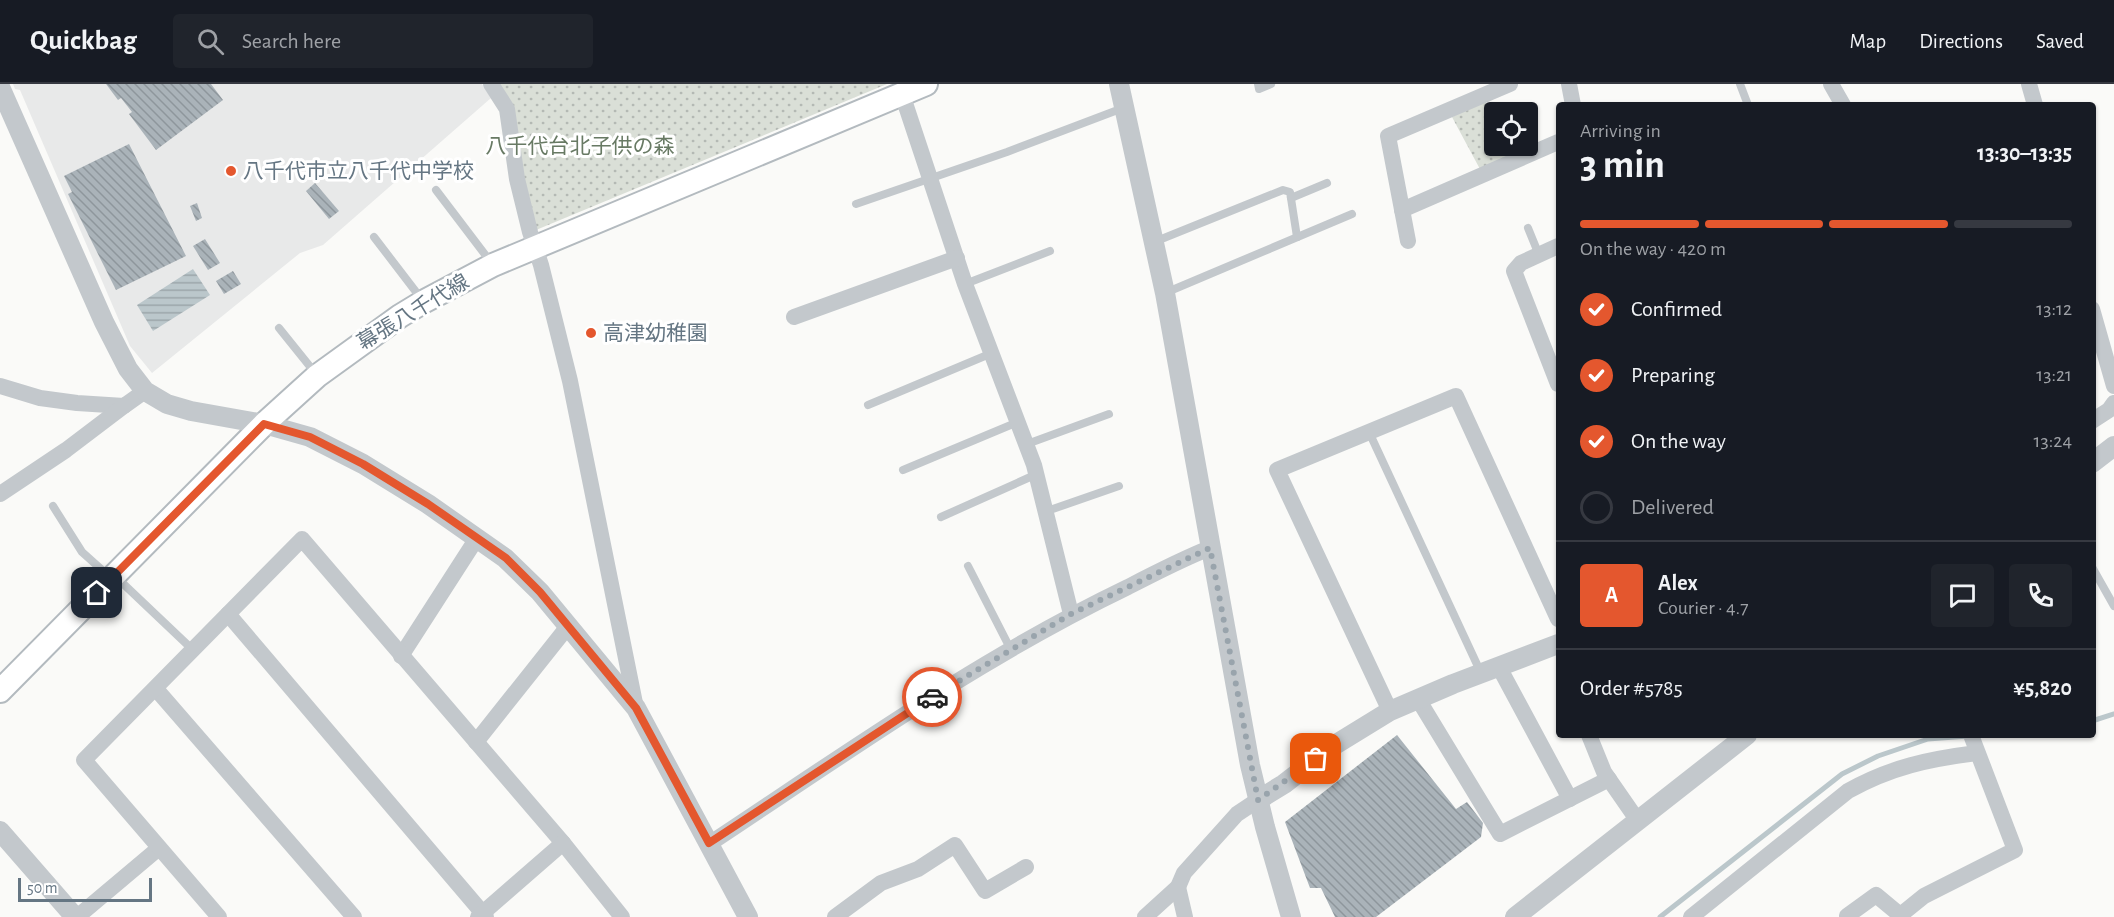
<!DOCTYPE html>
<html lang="en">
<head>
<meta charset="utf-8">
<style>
  :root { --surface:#171b24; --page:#20242c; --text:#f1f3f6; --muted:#9ea1a6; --line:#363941; --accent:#e4572e }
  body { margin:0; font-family:"Alegreya Sans","Noto Sans JP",sans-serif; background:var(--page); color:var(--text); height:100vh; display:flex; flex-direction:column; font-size:22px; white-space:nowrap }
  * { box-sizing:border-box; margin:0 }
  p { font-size:20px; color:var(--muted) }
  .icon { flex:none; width:33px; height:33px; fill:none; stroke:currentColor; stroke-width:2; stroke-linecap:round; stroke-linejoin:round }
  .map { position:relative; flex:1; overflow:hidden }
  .side { position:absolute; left:1556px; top:18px; width:540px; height:636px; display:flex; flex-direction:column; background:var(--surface); border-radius:6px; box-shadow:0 2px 4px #0004 }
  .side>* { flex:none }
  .controls { position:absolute; left:1484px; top:18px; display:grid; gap:12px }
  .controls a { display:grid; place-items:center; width:54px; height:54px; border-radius:6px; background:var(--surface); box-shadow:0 2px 4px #0004; font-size:30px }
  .scale { position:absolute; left:18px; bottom:15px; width:134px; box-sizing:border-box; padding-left:6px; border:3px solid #657683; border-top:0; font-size:16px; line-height:21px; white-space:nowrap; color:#657683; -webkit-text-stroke:4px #fff; paint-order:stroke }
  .pin { position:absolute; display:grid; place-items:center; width:51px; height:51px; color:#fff; margin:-26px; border-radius:12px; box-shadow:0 3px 9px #0006 }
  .courier { position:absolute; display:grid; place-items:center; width:60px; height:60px; margin:-30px; border:4px solid #e4572e; border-radius:50%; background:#fff; color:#222; box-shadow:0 2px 8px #0007 }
  .overview em { font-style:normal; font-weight:700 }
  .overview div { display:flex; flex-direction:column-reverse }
  .overview { display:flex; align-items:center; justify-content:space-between; height:102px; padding:0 24px }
  h1 { font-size:39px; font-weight:700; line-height:45px }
  .bar { display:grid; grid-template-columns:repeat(4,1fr); gap:9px 6px; align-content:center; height:72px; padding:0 24px }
  .bar i { height:8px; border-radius:4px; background:var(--line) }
  .bar .current { background:var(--accent) }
  .bar p { grid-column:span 4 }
  .line { display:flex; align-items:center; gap:15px; padding:0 24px; border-top:2px solid var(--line) }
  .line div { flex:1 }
  .round { display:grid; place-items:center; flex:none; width:63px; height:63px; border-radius:6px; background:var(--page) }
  ol { padding:0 24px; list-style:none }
  li { display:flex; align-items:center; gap:18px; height:66px }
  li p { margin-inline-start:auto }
  li .icon { padding:6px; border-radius:50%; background:var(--accent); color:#fff; stroke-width:4 }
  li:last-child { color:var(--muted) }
  li i { width:33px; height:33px; border:3px solid var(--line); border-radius:50% }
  header { display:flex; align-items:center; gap:36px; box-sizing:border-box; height:84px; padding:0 30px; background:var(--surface); border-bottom:2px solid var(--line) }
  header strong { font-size:28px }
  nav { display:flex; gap:33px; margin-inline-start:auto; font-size:21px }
  .search { width:420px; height:54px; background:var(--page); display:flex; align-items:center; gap:15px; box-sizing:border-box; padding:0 21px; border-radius:6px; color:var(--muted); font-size:22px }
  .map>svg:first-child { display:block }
  .built { fill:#e8e9e9 }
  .grass { fill:url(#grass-dots) }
  .water { fill:url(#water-rules) }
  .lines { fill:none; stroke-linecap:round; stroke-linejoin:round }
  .stream { stroke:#bbc7cb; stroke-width:5 }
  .building { fill:url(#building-back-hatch) }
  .secondary-casing { stroke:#b3babf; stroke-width:26 }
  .service { stroke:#c3c8cc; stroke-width:8 }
  .minor { stroke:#c3c8cc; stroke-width:16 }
  .tertiary { stroke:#c3c8cc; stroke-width:20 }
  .secondary { stroke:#fff; stroke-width:22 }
  .done { stroke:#99a4ac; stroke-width:6; stroke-dasharray:0 10.8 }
  .route { stroke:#e4572e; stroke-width:8 }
  .poi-dot { fill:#e4572e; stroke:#fff; stroke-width:2 }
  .labels { text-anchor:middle; stroke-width:6; stroke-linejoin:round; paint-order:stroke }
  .park-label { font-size:21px; fill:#687a64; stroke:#fff }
  .poi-label { font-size:21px; fill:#657683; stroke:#fff; text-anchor:start }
  .street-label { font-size:21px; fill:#657683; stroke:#fff }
</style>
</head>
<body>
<header>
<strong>Quickbag</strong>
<div class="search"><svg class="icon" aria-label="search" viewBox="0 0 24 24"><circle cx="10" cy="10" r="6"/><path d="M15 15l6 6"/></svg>Search here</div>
<nav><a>Map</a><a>Directions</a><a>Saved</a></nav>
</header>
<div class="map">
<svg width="2114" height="833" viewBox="0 0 2114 833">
  <defs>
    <pattern id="grass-dots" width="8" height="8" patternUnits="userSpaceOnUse" patternTransform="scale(1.5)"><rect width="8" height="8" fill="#dadfd7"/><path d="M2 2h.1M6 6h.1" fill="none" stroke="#b4b9b4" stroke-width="1.8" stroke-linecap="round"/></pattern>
    <pattern id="water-rules" width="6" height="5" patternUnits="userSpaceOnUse" patternTransform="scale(1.5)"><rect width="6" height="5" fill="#bbc7cb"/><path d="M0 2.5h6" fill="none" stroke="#9ca6aa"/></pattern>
    <pattern id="building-back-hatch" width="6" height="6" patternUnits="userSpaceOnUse" patternTransform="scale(1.5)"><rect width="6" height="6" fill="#aab3b9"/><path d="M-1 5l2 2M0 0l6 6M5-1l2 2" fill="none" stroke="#8e969c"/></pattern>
  </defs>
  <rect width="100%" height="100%" fill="#fafaf8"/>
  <path class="built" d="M 13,0 L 482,0 L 491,14 L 323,161 L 300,169 L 152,289 L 130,262 L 20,6 L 15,5 Z"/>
  <g class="grass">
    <path d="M 499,0 L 887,0 L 536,146 Z"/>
    <path d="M 1485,16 L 1494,34 L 1494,62 L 1508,62 L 1512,71 L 1481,87 L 1452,33 Z"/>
  </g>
  <path class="water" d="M 193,185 L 210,211 L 153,247 L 137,221 Z"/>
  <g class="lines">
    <g class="stream">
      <path d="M 2092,637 L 2114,630"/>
      <path d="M 1660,833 L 1842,690 L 1878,672 L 1928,655 L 1968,652"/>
    </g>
  </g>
  <g class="building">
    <path d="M 106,0 L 211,0 L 223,16 L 156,66 L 129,30 L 132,28 L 121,14 L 118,16 Z"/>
    <path d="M 129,60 L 186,172 L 116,206 L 68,110 L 72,108 L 64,92 Z"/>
    <path d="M 315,99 L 339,127 L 329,135 L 306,107 Z"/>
    <path d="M 197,119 L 202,134 L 196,137 L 190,122 Z"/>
    <path d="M 205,155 L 220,179 L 208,186 L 193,162 Z"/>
    <path d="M 233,187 L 241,200 L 224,210 L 216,197 Z"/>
    <path d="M 1397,651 L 1456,725 L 1467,718 L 1483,739 L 1481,753 L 1376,833 L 1335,833 L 1321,804 L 1310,804 L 1285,738 Z"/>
  </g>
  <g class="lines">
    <g class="secondary-casing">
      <path id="secondary" d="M 0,607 L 264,340 L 317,292 L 400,232 L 423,218 L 493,181 L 926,0"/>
    </g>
    <g class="service">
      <path d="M 1258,0 L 1259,5 L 1271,0"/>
      <path d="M 1740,0 L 1748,21"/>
      <path d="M 436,106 L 493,181"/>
      <path d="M 1291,114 L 1327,99"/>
      <path d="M 856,120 L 1007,68 L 1123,24"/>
      <path d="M 1528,144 L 1539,171"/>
      <path d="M 374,153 L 423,217"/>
      <path d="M 1154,158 L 1283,106 L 1290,108 L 1297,153"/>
      <path d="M 965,200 L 1050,167"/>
      <path d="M 1165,209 L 1352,130"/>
      <path d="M 279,244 L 316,290"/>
      <path d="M 868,321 L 992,269"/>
      <path d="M 1369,348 L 1481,589"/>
      <path d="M 1027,360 L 1109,330"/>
      <path d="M 903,386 L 1018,338"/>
      <path d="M 53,422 L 82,468 L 111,494"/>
      <path d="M 1047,427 L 1119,402"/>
      <path d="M 941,433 L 1037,390"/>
      <path d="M 968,482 L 1011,566"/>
      <path d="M 2092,483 L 2114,522"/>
      <path d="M 115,492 L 193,566"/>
    </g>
    <g class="minor">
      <path d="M 491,0 L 507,25 L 517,95 L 530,148 L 541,181 L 570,297 L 636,624"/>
      <path d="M 1569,0 L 1573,21"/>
      <path d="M 1831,0 L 1843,21"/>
      <path d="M 2029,0 L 2035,21"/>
      <path d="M 902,10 L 965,200 L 1034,381 L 1071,530"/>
      <path d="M 1402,126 L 1558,58"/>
      <path d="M 1408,157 L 1388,52 L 1510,0"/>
      <path d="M 1558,162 L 1521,179 L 1514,187 L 1558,300"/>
      <path d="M 2092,225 L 2114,302"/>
      <path d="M 794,233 L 957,174"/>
      <path d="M 0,302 L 40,314 L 77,319 L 124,322 L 145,307"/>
      <path d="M 2092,337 L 2109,326 L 2114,319"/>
      <path d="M 0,410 L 66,366 L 124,322"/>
      <path d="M 228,530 L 486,833"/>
      <path d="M 401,572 L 477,454"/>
      <path d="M 1499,583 L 1570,715"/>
      <path d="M 156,605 L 354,833"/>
      <path d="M 1418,615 L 1500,750 L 1609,695"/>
      <path d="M 1390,627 L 1277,386 L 1456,312 L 1558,535"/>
      <path d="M 1589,651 L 1604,688 L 1638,737"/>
      <path d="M 476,658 L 569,541"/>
      <path d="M 709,760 C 845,670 980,574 1128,503 C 1155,489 1182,475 1210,464"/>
      <path d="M 1178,803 L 1185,833"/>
      <path d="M 1847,832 L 1876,811 L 1900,831"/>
      <path d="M 77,833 L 159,764"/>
      <path d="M 219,833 L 84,676 L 302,455 L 563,759 L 622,833"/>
      <path d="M 478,833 L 563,759"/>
      <path d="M 835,833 L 881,799 L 918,785 L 955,761 L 985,807 L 1026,783"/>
      <path d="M 1145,833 L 1178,803 L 1184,789 L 1237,730 L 1258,716"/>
      <path d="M 1691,833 L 1848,707 C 1891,683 1929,675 1977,669"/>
      <path d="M 1898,833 L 1924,812 L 2015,766 L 1971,651"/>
    </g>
    <g class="tertiary">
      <path d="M 1119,0 L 1165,209 L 1250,681 L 1265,743 L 1291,833"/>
      <path d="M 0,3 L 104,238 L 128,285 L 145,307 L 167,320 L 191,327 L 264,340 L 310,353 L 363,380 L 428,420 L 505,474 L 540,508 L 636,624 L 748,833"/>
      <path d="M 2092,379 L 2114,362"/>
      <path d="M 1258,716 L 1284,700 L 1333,662 L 1390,627 L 1453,600 L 1558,560"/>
      <path d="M 0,747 L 75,833"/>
      <path d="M 1515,833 L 1747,651"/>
    </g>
    <use href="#secondary" class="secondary"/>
  </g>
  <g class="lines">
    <path class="done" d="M 932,613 L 1071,530 L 1210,464 L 1258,716 L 1316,675"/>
    <path class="route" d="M 97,509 L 264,340 L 310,353 L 363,380 L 428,420 L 506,474 L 540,508 L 636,624 L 709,759 L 932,613"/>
  </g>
  <g class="poi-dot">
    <circle cx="231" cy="87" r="6"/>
    <circle cx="591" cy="249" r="6"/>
  </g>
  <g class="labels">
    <g class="park-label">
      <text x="580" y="69">八千代台北子供の森</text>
    </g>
    <g class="poi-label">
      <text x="243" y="94">八千代市立八千代中学校</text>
      <text x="603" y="256">高津幼稚園</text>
    </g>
    <g class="street-label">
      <text transform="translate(413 228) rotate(-31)" y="7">幕張八千代線</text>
    </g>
  </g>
</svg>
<div class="controls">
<a><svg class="icon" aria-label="locate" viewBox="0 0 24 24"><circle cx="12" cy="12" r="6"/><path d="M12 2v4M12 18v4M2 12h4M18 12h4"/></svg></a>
</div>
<div class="scale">50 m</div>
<div class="pin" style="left:1316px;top:675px;background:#ea580c"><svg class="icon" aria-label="bag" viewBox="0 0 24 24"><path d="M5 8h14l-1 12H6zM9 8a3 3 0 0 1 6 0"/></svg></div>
<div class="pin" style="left:97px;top:509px;background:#1f2937"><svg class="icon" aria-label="home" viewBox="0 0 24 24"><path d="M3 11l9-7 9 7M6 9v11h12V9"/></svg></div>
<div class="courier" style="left:932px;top:613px"><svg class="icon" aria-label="car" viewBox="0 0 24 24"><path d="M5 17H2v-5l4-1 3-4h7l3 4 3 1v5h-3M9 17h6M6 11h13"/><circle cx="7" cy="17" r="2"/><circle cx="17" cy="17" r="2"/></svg></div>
<section class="side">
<div class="overview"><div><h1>3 min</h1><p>Arriving in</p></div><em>13:30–13:35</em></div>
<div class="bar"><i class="current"></i><i class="current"></i><i class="current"></i><i></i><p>On the way · 420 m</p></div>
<ol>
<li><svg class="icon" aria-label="check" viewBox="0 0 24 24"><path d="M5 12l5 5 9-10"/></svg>Confirmed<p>13:12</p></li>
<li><svg class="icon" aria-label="check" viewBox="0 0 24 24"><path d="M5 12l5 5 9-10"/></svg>Preparing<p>13:21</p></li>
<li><svg class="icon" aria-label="check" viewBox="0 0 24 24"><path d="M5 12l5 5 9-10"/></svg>On the way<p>13:24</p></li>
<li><i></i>Delivered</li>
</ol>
<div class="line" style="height:108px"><b class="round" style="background:var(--accent);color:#fff">A</b><div><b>Alex</b><p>Courier · 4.7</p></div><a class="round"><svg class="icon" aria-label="chat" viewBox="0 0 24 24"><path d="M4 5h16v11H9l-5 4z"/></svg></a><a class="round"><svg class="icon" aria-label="phone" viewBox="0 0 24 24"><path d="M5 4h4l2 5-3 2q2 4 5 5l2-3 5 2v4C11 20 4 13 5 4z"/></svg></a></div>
<div class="line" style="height:78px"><div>Order #5785</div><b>¥5,820</b></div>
</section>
</div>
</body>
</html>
